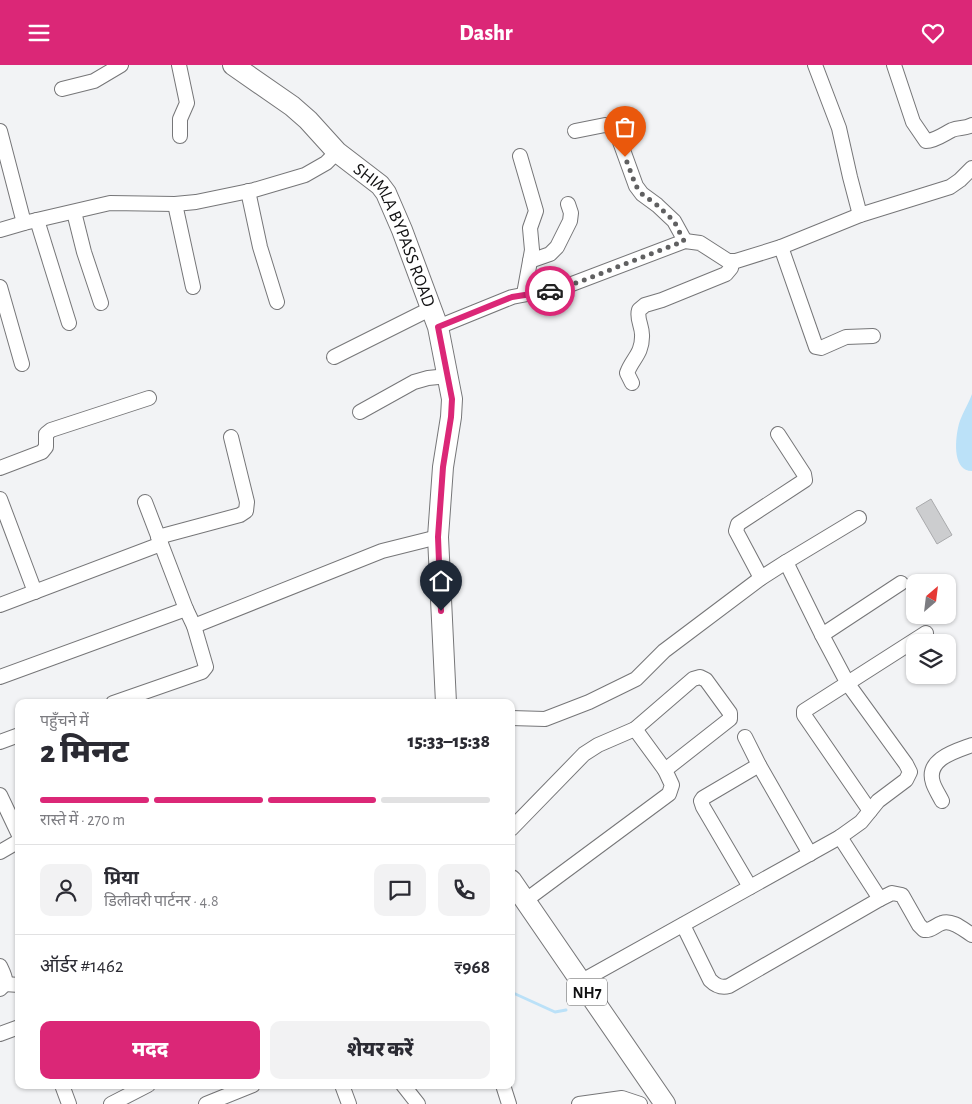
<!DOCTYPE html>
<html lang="hi">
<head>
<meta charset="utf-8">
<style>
  :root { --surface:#fff; --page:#f2f2f3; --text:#2b2b33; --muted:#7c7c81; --line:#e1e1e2; --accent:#db2777 }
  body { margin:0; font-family:"Alegreya Sans","Noto Sans Devanagari",sans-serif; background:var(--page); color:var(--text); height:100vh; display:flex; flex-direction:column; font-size:19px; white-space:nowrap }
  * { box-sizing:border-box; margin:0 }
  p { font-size:16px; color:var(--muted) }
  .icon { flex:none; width:28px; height:28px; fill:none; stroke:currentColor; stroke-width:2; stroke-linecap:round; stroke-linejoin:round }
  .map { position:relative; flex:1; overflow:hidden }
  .drawer { position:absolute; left:15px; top:634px; width:500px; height:390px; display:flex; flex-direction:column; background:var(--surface); border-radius:10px; box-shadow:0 1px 4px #0004 }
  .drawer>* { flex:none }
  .needle { width:32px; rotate:28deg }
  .fabs { position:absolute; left:906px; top:509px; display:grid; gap:10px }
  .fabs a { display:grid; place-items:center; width:50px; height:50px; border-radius:10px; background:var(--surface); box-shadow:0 1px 4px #0004; font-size:25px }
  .pin { position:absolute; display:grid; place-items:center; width:42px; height:42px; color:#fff; margin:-51px -21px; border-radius:50% 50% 50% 0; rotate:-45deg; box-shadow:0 0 5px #0007 }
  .pin .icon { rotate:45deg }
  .courier { position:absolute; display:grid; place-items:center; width:50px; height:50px; margin:-25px; border:4px solid #db2777; border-radius:50%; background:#fff; color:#222; box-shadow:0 1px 6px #0007 }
  .headline em { font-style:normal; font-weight:800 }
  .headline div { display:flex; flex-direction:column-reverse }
  .headline { display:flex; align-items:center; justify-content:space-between; height:85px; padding:0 25px }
  h1 { font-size:32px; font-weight:800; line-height:38px }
  .bar { display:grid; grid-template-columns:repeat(4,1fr); gap:8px 5px; align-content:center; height:60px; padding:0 25px }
  .bar i { height:6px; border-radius:4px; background:var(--line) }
  .bar .current { background:var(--accent) }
  .bar p { grid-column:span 4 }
  .line { display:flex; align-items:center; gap:12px; padding:0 25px; border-top:1px solid var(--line) }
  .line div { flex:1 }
  .round { display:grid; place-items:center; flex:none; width:52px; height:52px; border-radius:10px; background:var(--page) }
  .button { display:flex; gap:10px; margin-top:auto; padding:10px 25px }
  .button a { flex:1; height:58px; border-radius:10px; background:var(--accent); color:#fff; font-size:20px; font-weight:800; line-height:58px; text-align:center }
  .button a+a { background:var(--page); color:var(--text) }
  header { display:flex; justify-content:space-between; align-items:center; height:65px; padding:0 25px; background:var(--accent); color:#fff; font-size:22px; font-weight:800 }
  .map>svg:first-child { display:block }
  .water { fill:#bbe1f8 }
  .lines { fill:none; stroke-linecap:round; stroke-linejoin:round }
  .stream { stroke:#bbe1f8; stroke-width:3 }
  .building { fill:#cccdcf; stroke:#a9aaac }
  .minor-casing { stroke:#767678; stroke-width:16 }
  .highway-casing { stroke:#767678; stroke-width:22 }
  .minor { stroke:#fff; stroke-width:14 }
  .highway { stroke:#fff; stroke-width:20 }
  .done { stroke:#606061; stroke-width:5; stroke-dasharray:0 9 }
  .route { stroke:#db2777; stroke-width:6 }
  .labels { text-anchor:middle; stroke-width:5; stroke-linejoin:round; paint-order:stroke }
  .shield { fill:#fff; stroke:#585859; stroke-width:1 }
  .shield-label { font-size:16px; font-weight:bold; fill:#111112 }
  .street-label { font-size:18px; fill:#111112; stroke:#fff }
</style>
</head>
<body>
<header><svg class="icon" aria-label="menu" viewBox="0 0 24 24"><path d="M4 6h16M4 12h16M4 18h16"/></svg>Dashr<svg class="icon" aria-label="heart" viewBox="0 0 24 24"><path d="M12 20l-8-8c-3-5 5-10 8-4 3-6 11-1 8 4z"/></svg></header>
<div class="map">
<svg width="972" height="1039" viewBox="0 0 972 1039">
  <rect width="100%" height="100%" fill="#f2f3f5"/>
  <path class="water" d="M 972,329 L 972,406 C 953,406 955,377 958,363 C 960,352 968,340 972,329 Z"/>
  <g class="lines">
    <path class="stream" d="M 511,927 L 555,947 L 566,945"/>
  </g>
  <path class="building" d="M 931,434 L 952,470 L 937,479 L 916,443 Z"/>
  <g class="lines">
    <g class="minor-casing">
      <g id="minor">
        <path d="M 179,0 L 187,38 L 180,54 L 180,71"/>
        <path d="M 815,0 L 839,63 L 850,112 L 860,150"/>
        <path d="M 894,0 L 913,57 L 926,76 C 935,76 944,69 952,65 C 959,62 965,64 972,60"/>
        <path d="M 62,24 L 94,16 L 121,0"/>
        <path d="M 0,66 L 24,158"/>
        <path d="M 575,66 L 605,60 L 615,63 L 636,121 L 642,129 L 657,140 L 674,156 L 685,176"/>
        <path d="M 520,91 L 536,146 L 530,163 L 532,185 L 524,229"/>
        <path d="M 248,126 L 260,182 L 277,237"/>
        <path d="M 175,139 L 193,222"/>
        <path d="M 74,147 L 84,187 L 101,238"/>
        <path d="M 37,155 L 69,258"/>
        <path d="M 0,165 L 24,158 L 110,138 L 175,139 L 196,137 L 254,125 L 305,110 L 326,98 L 337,87"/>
        <path d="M 781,182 L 816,282 L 821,283 L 846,272 L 873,271"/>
        <path d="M 530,196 L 550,189 L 557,182 L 570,156 L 571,148 L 568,139"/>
        <path d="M 0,222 L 22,299"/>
        <path d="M 438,262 L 512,232 L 564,222 L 685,176 L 700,178 L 728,196 L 736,196 L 781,182 L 860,150 L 950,122 L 960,115 L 972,103"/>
        <path d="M 334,292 L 430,244"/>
        <path d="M 632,318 L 627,308 C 632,294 642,289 642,272 C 643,262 636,254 639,245 L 645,240 L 662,235 L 726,209 L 731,203 L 732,197"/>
        <path d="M 360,347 L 414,317 L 428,313 L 448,311"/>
        <path d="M 0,403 L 42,387 L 46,382 L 46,369 L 51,365 L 149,333"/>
        <path d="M 0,434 L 35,527"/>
        <path d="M 158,472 L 240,450 L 246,446 L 247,437 L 231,372"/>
        <path d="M 761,513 L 736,466 L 738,459 L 805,415 L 804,409 L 778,369"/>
        <path d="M 0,540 L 161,479"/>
        <path d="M 194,561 L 382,486 L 438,472"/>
        <path d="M 822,570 L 786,497 L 859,453"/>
        <path d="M 0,612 L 186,544"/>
        <path d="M 113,638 L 202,607 L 206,602 L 194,561 L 186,544 L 145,437"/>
        <path d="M 511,653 L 545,654 L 589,637 L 636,614 L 664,586 L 761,513 L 786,497"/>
        <path d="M 635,664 L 665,705"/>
        <path d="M 745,672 L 759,700 L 810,789"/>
        <path d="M 0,677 L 19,670"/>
        <path d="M 0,730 L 19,770"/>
        <path d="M 942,736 C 939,730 935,724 933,718 C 925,694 956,686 972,680"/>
        <path d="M 870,746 L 804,650 L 804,646 L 926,568"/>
        <path d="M 511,764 L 584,689 L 598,680 L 635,664 L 693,614 L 700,612 L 706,615 L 730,648 L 730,654 L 665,705 L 672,720 L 669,729 L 526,835"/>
        <path d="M 0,787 L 19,776"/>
        <path d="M 750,822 L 703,742 L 701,736 L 703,733 L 759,700"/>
        <path d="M 880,834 L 892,828 L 902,830 L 919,860 L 924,865 C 932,866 935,860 942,858 C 952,854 964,865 972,870"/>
        <path d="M 683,860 L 710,915 C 716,921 721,923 729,921 L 880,834 L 840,772"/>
        <path d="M 0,901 C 4,910 9,917 0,924"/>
        <path d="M 580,917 L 840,772 L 861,757 L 878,736 L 906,715 L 910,707 L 906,699 L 848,619 L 822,570 L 901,518"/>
        <path d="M 5,919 L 19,920"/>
        <path d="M 0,969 L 19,962"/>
        <path d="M 62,1020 L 69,1039"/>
        <path d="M 342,1020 L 349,1039"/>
        <path d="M 403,1020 L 418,1039"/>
        <path d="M 503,1020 L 509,1039"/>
        <path d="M 111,1039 L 148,1020"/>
        <path d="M 206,1039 L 253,1020"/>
        <path d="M 579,1039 L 622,1033 L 640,1039"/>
      </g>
    </g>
    <g class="highway-casing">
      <g id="highway">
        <path id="s1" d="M 233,0 L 292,41 L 308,55 L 337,87 L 380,120 L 386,128 L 402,165 L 438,262 L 452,334 L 451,352 L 443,402 L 438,472 L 446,638"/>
        <path d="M 511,815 L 665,1039"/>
      </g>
    </g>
    <use href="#minor" class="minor"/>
    <use href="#highway" class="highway"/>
  </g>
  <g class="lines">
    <path class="done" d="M 550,226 L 579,217 L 684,176 L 674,156 L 657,140 L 642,129 L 636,121 L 625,92"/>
    <path class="route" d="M 441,546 L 438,472 L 443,402 L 451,352 L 452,334 L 438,262 L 512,232 L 550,226"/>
  </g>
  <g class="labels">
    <rect class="shield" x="567" y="913.5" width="40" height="27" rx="4"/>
    <g class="shield-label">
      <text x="587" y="933">NH7</text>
    </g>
    <g class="street-label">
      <text dy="6" stroke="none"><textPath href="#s1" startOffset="241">SHIMLA BYPASS ROAD</textPath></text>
    </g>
  </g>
</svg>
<div class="fabs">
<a><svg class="needle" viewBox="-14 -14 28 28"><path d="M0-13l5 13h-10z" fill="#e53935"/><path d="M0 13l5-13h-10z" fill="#7c7c81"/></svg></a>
<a><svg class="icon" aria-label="layers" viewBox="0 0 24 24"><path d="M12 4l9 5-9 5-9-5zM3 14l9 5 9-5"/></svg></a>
</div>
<div class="pin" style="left:625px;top:92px;background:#ea580c"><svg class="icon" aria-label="bag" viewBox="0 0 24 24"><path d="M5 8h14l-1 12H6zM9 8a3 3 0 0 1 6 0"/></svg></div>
<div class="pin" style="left:441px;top:546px;background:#1f2937"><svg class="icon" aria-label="home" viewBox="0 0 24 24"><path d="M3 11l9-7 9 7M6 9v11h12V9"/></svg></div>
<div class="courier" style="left:550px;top:226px"><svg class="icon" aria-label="car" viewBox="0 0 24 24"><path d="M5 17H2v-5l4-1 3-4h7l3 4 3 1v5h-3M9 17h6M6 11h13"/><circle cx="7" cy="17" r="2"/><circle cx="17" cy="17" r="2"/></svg></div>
<section class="drawer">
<div class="headline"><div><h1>2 मिनट</h1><p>पहुँचने में</p></div><em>15:33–15:38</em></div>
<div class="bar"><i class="current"></i><i class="current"></i><i class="current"></i><i></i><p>रास्ते में · 270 m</p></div>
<div class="line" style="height:90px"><a class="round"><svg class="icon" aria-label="person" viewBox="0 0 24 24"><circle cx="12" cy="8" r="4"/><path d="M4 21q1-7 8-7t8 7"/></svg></a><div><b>प्रिया</b><p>डिलीवरी पार्टनर · 4.8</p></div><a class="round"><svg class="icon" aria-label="chat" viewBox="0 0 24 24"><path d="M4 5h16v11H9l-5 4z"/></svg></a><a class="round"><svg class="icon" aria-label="phone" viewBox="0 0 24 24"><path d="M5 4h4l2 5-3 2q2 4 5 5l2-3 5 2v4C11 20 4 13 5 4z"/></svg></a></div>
<div class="line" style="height:65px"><div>ऑर्डर #1462</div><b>₹968</b></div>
<div class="button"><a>मदद</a><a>शेयर करें</a></div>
</section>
</div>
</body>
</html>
